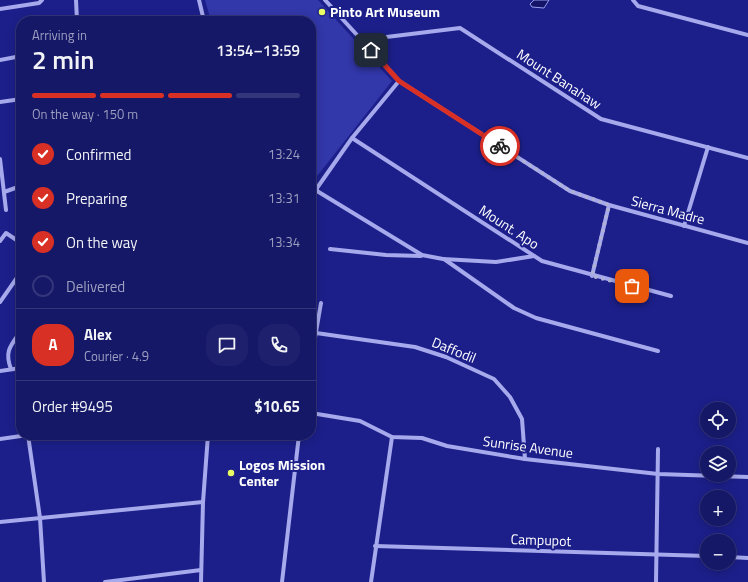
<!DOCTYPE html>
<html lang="en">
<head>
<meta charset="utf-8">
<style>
  :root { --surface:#151767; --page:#1e206d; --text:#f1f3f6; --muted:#9d9fc0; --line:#34367b; --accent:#d93025 }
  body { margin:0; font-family:"Titillium Web",sans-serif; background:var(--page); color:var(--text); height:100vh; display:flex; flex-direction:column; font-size:15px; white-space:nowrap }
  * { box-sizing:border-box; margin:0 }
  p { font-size:13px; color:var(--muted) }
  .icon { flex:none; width:22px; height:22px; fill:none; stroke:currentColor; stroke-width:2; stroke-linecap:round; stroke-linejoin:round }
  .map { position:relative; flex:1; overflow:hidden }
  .side { position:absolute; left:16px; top:16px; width:300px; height:424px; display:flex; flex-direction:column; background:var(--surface); border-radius:16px; box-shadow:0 2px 10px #0003,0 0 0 1px var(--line) }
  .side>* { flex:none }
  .tools { position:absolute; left:700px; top:402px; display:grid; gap:8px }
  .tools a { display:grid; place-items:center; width:36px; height:36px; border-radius:50%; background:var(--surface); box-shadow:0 2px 10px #0003,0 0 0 1px var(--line); font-size:20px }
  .pin { position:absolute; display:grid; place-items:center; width:34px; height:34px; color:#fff; margin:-17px; border-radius:8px; box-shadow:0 2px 6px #0006 }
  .courier { position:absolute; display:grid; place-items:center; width:40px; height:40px; margin:-20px; border:3px solid #d93025; border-radius:50%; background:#fff; color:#222; box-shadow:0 1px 5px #0007 }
  .summary em { font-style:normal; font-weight:600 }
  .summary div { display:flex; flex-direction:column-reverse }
  .summary { display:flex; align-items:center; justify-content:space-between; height:68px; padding:0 16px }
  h1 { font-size:26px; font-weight:600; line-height:30px }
  .bar { display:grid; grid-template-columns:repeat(4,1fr); gap:6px 4px; align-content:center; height:48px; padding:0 16px }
  .bar i { height:5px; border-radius:3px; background:var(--line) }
  .bar .selected { background:var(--accent) }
  .bar p { grid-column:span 4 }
  .line { display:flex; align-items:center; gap:10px; padding:0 16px; border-top:1px solid var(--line) }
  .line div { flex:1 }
  .round { display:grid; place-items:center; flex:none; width:42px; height:42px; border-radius:16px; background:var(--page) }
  ol { padding:0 16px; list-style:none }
  li { display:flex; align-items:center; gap:12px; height:44px }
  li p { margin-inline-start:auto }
  li .icon { padding:4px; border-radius:50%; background:var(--accent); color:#fff; stroke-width:4 }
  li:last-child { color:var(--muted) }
  li i { width:22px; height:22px; border:2px solid var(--line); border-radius:50% }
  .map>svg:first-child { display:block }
  .green { fill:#3237a9 }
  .water { fill:#131467; stroke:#999eee }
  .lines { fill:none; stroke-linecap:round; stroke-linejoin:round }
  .minor { stroke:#a6a9ec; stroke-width:4 }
  .done { stroke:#b0b1d6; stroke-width:4; stroke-dasharray:0 7.2 }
  .route { stroke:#d93025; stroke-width:5 }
  .poi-dot { fill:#eafc63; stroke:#1c1f89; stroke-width:1.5 }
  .labels { text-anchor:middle; stroke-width:4; stroke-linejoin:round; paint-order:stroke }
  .poi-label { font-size:14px; font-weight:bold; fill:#fff; stroke:#1c1f89; text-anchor:start }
  .street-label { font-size:14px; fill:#fff; stroke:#1c1f89 }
</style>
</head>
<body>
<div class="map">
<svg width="748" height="582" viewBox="0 0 748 582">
  <rect width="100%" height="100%" fill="#1c1f89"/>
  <path class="green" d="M 205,0 L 318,0 L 392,81 L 318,175 L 311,180 L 311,21 L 211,21 Z"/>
  <path class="water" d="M 534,0 L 549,0 L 544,8 L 532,7 L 530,4 Z"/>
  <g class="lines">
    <g class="minor">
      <path d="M 76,0 L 77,21"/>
      <path d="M 199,0 L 204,21"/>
      <path d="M 325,0 L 399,81 L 570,191 L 609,205 L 748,243"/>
      <path d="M 633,0 L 638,6 L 748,35"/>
      <path d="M 0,9 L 39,3 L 42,0"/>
      <path d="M 362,40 L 460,28 L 601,119 L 748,158"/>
      <path d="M 0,60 L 21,56"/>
      <path d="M 399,81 L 352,138 L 317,188 L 317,191 L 422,255 L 443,259 L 496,262 L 534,256"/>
      <path d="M 0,102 L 21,99"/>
      <path d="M 352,138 L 542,261 L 671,296"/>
      <path d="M 0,159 L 6,210"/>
      <path d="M 4,192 L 21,186"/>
      <path d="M 684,226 L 708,147"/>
      <path d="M 0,241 L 6,233 L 21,243"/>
      <path d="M 330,249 L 386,255 L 421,256"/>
      <path d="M 444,259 L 514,308 L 536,318 L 658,351"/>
      <path d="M 592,276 L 609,205"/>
      <path d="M 0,302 L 21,272"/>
      <path d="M 316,333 L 415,347 L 446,357 L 494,379 L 510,397 L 522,419 L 525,459"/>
      <path d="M 311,361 L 321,303"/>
      <path d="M 11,369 C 4,351 11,345 21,331"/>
      <path d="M 0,371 L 21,368"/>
      <path d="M 311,413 L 360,421 L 392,437 L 422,438 L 447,446 L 525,459 L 658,474 L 748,477"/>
      <path d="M 28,435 L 40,518 L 44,582"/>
      <path d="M 0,439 L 28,435"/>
      <path d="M 0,522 L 203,502"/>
      <path d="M 375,546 L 707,556"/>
      <path d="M 729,557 L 748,558"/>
      <path d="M 105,582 L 201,570"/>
      <path d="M 201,582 L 203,502 L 208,435"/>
      <path d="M 282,582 L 299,435"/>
      <path d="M 371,582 L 392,437"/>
      <path d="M 656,582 L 658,449"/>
    </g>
  </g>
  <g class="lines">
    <path class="done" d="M 500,146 L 570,191 L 609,205 L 592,276 L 632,286"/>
    <path class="route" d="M 371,50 L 399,81 L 500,146"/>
  </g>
  <g class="poi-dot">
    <circle cx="322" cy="12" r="4"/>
    <circle cx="231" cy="473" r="4"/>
  </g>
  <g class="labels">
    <g class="poi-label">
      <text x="330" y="17">Pinto Art Museum</text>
      <text x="239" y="470">Logos Mission<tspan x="239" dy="16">Center</tspan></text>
    </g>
    <g class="street-label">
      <text transform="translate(559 79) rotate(33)" y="5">Mount Banahaw</text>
      <text transform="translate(668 210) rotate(15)" y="5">Sierra Madre</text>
      <text transform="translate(509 227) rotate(33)" y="5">Mount. Apo</text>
      <text transform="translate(454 350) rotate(22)" y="5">Daffodil</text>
      <text transform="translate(528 447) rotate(8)" y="5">Sunrise Avenue</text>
      <text transform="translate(541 540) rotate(2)" y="5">Campupot</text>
    </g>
  </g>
</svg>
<div class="tools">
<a><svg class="icon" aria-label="locate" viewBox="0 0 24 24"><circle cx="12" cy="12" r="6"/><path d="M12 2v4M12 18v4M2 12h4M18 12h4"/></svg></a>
<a><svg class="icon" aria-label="layers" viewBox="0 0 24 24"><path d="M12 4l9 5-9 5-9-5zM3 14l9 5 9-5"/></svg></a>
<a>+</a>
<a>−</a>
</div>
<div class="pin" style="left:632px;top:286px;background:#ea580c"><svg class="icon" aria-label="bag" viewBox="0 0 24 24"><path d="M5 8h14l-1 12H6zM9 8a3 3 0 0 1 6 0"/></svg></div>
<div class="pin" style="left:371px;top:50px;background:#1f2937"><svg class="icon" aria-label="home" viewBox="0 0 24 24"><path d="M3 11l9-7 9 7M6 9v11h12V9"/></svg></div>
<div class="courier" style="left:500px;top:146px"><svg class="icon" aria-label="bike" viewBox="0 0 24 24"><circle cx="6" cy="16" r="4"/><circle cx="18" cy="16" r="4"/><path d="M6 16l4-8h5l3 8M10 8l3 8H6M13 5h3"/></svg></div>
<section class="side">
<div class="summary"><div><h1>2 min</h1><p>Arriving in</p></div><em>13:54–13:59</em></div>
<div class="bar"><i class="selected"></i><i class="selected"></i><i class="selected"></i><i></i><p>On the way · 150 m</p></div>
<ol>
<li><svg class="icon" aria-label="check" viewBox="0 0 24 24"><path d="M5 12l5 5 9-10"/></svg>Confirmed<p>13:24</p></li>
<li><svg class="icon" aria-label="check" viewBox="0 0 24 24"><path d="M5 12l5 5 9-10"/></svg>Preparing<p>13:31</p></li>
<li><svg class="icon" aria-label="check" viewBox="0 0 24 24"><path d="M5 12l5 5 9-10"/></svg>On the way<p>13:34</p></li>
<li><i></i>Delivered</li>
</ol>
<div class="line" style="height:72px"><b class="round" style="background:var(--accent);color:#fff">A</b><div><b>Alex</b><p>Courier · 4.9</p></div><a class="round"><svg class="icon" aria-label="chat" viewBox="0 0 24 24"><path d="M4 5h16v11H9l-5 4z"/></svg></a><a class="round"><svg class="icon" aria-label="phone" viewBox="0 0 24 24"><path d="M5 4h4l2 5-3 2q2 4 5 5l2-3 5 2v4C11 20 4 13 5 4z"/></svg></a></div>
<div class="line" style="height:52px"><div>Order #9495</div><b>$10.65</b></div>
</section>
</div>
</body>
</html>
